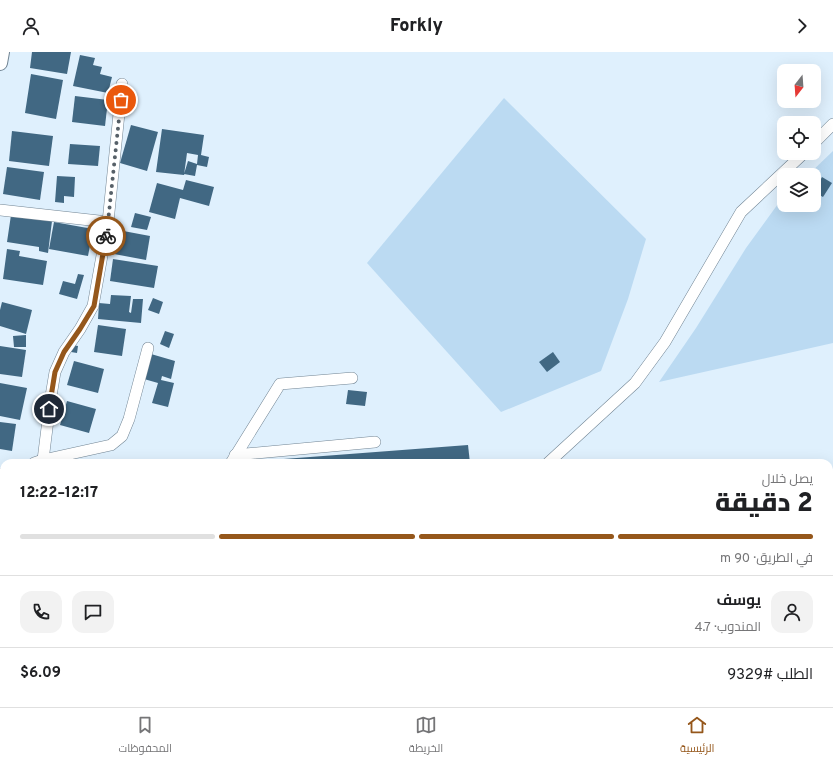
<!DOCTYPE html>
<html lang="ar">
<head>
<meta charset="utf-8">
<style>
  :root { --surface:#fff; --page:#f2f2f2; --text:#202124; --muted:#757577; --line:#e0e0e0; --accent:#95571b }
  body { margin:0; font-family:Overpass,Cairo,sans-serif; background:var(--page); color:var(--text); direction:rtl; height:100vh; display:flex; flex-direction:column; font-size:15px; white-space:nowrap }
  * { box-sizing:border-box; margin:0 }
  p { font-size:13px; color:var(--muted) }
  .icon { flex:none; width:22px; height:22px; fill:none; stroke:currentColor; stroke-width:2; stroke-linecap:round; stroke-linejoin:round }
  .map { position:relative; flex:1; overflow:hidden; direction:ltr }
  .drawer { position:absolute; left:0px; top:407px; width:833px; height:248px; display:flex; flex-direction:column; background:var(--surface); border-radius:12px 12px 0 0; box-shadow:0 4px 16px #0002; direction:rtl }
  .drawer>* { flex:none }
  .needle { width:26px; rotate:197deg }
  .buttons { position:absolute; left:777px; top:12px; display:grid; gap:8px }
  .buttons a { display:grid; place-items:center; width:44px; height:44px; border-radius:8px; background:var(--surface); box-shadow:0 4px 16px #0002; font-size:20px }
  .pin { position:absolute; display:grid; place-items:center; width:34px; height:34px; color:#fff; margin:-17px; border:2px solid #fff; border-radius:50%; box-shadow:0 1px 4px #0007 }
  .courier { position:absolute; display:grid; place-items:center; width:40px; height:40px; margin:-20px; border:3px solid #95571b; border-radius:50%; background:#fff; color:#222; box-shadow:0 1px 5px #0007 }
  .headline em { font-style:normal; font-weight:800 }
  .headline div { display:flex; flex-direction:column-reverse }
  .headline { display:flex; align-items:center; justify-content:space-between; height:68px; padding:0 20px }
  h1 { font-size:26px; font-weight:800; line-height:30px }
  .bar { display:grid; grid-template-columns:repeat(4,1fr); gap:6px 4px; align-content:center; height:48px; padding:0 20px }
  .bar i { height:5px; border-radius:3px; background:var(--line) }
  .bar .on { background:var(--accent) }
  .bar p { grid-column:span 4 }
  .line { display:flex; align-items:center; gap:10px; padding:0 20px; border-top:1px solid var(--line) }
  .line div { flex:1 }
  .round { display:grid; place-items:center; flex:none; width:42px; height:42px; border-radius:12px; background:var(--page) }
  header { display:flex; justify-content:space-between; align-items:center; height:52px; padding:0 20px; background:var(--surface); font-size:18px; font-weight:800 }
  .tab-bar { display:flex; justify-content:space-around; align-items:center; height:56px; border-top:1px solid var(--line); background:var(--surface); font-size:11px; color:var(--muted) }
  .tab-bar a { display:grid; justify-items:center; gap:2px }
  .tab-bar .on { color:var(--accent) }
  .map>svg:first-child { display:block }
  .green { fill:#bbdaf2 }
  .building { fill:#416883 }
  .lines { fill:none; stroke-linecap:round; stroke-linejoin:round }
  .minor-casing { stroke:#728594; stroke-width:12 }
  .tertiary-casing { stroke:#728594; stroke-width:16 }
  .minor { stroke:#fff; stroke-width:11 }
  .tertiary { stroke:#fff; stroke-width:14 }
  .done { stroke:#566068; stroke-width:4; stroke-dasharray:0 7.2 }
  .route { stroke:#95571b; stroke-width:5 }
</style>
</head>
<body>
<header><svg class="icon" aria-label="forward" viewBox="0 0 24 24"><path d="M9 5l7 7-7 7"/></svg>Forkly<svg class="icon" aria-label="person" viewBox="0 0 24 24"><circle cx="12" cy="8" r="4"/><path d="M4 21q1-7 8-7t8 7"/></svg></header>
<div class="map">
<svg width="833" height="655" viewBox="0 0 833 655">
  <rect width="100%" height="100%" fill="#dff0fd"/>
  <g class="green">
    <path d="M 504,46 L 646,187 L 628,247 L 601,319 L 501,360 L 367,211 Z"/>
    <path d="M 833,99 L 833,291 L 659,330 L 696,276 L 746,196 L 783,145 L 784,144 L 784,153 L 814,153 L 814,123 L 808,123 Z"/>
  </g>
  <g class="building">
    <path d="M 32,0 L 71,0 L 67,22 L 30,16 Z"/>
    <path d="M 80,3 L 95,6 L 93,13 L 102,15 L 100,22 L 112,25 L 108,41 L 73,34 Z"/>
    <path d="M 31,22 L 63,28 L 56,67 L 25,61 Z"/>
    <path d="M 75,44 L 108,48 L 105,74 L 72,70 Z"/>
    <path d="M 131,73 L 158,80 L 147,119 L 120,111 Z"/>
    <path d="M 162,77 L 204,83 L 201,103 L 209,105 L 207,115 L 197,113 L 195,124 L 184,122 L 188,109 L 197,112 L 198,103 L 187,101 L 184,123 L 156,120 Z"/>
    <path d="M 12,79 L 53,84 L 49,114 L 9,109 Z"/>
    <path d="M 70,92 L 100,94 L 98,114 L 68,112 Z"/>
    <path d="M 7,115 L 44,120 L 40,148 L 3,142 Z"/>
    <path d="M 57,124 L 75,125 L 74,145 L 64,144 L 64,151 L 55,150 Z"/>
    <path d="M 822,125 L 832,131 L 823,145 L 814,140 Z"/>
    <path d="M 186,128 L 214,135 L 209,154 L 180,146 L 175,167 L 149,160 L 157,131 L 183,138 Z"/>
    <path d="M 135,161 L 151,165 L 147,178 L 131,175 Z"/>
    <path d="M 11,163 L 52,169 L 48,201 L 39,199 L 39,195 L 7,190 Z"/>
    <path d="M 54,170 L 93,177 L 88,204 L 49,197 Z"/>
    <path d="M 118,178 L 150,184 L 146,208 L 114,202 Z"/>
    <path d="M 7,197 L 20,199 L 19,204 L 47,209 L 43,233 L 3,227 Z"/>
    <path d="M 113,207 L 158,214 L 154,236 L 110,229 Z"/>
    <path d="M 78,222 L 84,223 L 77,247 L 59,242 L 63,229 L 75,232 Z"/>
    <path d="M 111,243 L 131,244 L 129,260 L 131,261 L 133,247 L 143,247 L 141,271 L 98,267 L 99,251 L 110,252 Z"/>
    <path d="M 153,246 L 163,250 L 159,262 L 148,258 Z"/>
    <path d="M 2,250 L 32,258 L 26,282 L 0,274 L 0,258 Z"/>
    <path d="M 98,273 L 126,277 L 122,304 L 94,300 Z"/>
    <path d="M 165,279 L 174,282 L 169,296 L 160,292 Z"/>
    <path d="M 26,283 L 26,295 L 14,295 L 13,284 Z"/>
    <path d="M 67,292 L 78,294 L 77,301 L 65,299 Z"/>
    <path d="M 0,294 L 26,298 L 22,325 L 0,322 Z"/>
    <path d="M 553,300 L 560,310 L 547,320 L 539,310 Z"/>
    <path d="M 151,302 L 175,309 L 171,327 L 162,324 L 161,328 L 174,331 L 168,355 L 152,351 L 158,331 L 144,327 Z"/>
    <path d="M 74,309 L 104,317 L 98,341 L 67,333 Z"/>
    <path d="M 0,331 L 27,336 L 20,368 L 0,364 Z"/>
    <path d="M 348,338 L 367,340 L 365,354 L 346,352 Z"/>
    <path d="M 67,349 L 96,357 L 89,381 L 60,373 Z"/>
    <path d="M 0,370 L 16,372 L 12,399 L 0,397 Z"/>
    <path d="M 468,393 L 470,411 L 245,411 L 245,410 Z"/>
    <path d="M 0,438 L 4,439 L 4,458 L 0,457 Z"/>
    <path d="M 4,605 L 4,622 L 0,618 L 0,609 Z"/>
    <path d="M 50,651 L 64,651 L 66,652 L 65,655 L 53,655 L 49,652 Z"/>
    <path d="M 319,651 L 337,651 L 336,655 Z"/>
    <path d="M 354,651 L 389,651 L 388,655 L 353,655 Z"/>
    <path d="M 402,651 L 455,651 L 454,655 L 401,655 Z"/>
    <path d="M 613,651 L 645,651 L 642,655 L 610,655 Z"/>
    <path d="M 713,651 L 736,651 L 733,655 L 710,655 Z"/>
    <path d="M 764,651 L 807,651 L 814,655 L 762,655 Z"/>
  </g>
  <g class="lines">
    <g class="minor-casing">
      <g id="minor">
        <path d="M 814,91 L 833,72"/>
        <path d="M 0,158 L 108,170"/>
        <path d="M 235,403 L 375,390"/>
        <path d="M 43,408 L 51,344 L 55,320 L 64,300 L 80,277 L 93,254 L 108,170 L 122,32"/>
        <path d="M 34,411 L 43,408 L 111,393 L 122,384 L 129,367 L 148,296"/>
        <path d="M 231,411 L 280,332 L 352,326"/>
        <path d="M 548,411 L 635,331 L 665,290 L 741,160 L 804,101"/>
        <path d="M 0,422 L 4,422"/>
        <path d="M 0,591 L 4,588"/>
        <path d="M 578,651 L 578,655"/>
        <path d="M 817,651 L 822,655"/>
        <path d="M 105,655 L 106,651"/>
        <path d="M 473,655 L 474,651"/>
        <path d="M 681,655 L 685,651"/>
        <path d="M 761,655 L 765,651"/>
      </g>
    </g>
    <g class="tertiary-casing">
      <path id="tertiary" d="M 0,11 L 2,0"/>
    </g>
    <use href="#minor" class="minor"/>
    <use href="#tertiary" class="tertiary"/>
  </g>
  <g class="lines">
    <path class="done" d="M 106,184 L 108,170 L 121,48"/>
    <path class="route" d="M 49,357 L 55,320 L 64,300 L 80,277 L 94,254 L 106,184"/>
  </g>
</svg>
<div class="buttons">
<a><svg class="needle" viewBox="-14 -14 28 28"><path d="M0-13l5 13h-10z" fill="#e53935"/><path d="M0 13l5-13h-10z" fill="#757577"/></svg></a>
<a><svg class="icon" aria-label="locate" viewBox="0 0 24 24"><circle cx="12" cy="12" r="6"/><path d="M12 2v4M12 18v4M2 12h4M18 12h4"/></svg></a>
<a><svg class="icon" aria-label="layers" viewBox="0 0 24 24"><path d="M12 4l9 5-9 5-9-5zM3 14l9 5 9-5"/></svg></a>
</div>
<div class="pin" style="left:121px;top:48px;background:#ea580c"><svg class="icon" aria-label="bag" viewBox="0 0 24 24"><path d="M5 8h14l-1 12H6zM9 8a3 3 0 0 1 6 0"/></svg></div>
<div class="pin" style="left:49px;top:357px;background:#1f2937"><svg class="icon" aria-label="home" viewBox="0 0 24 24"><path d="M3 11l9-7 9 7M6 9v11h12V9"/></svg></div>
<div class="courier" style="left:106px;top:184px"><svg class="icon" aria-label="bike" viewBox="0 0 24 24"><circle cx="6" cy="16" r="4"/><circle cx="18" cy="16" r="4"/><path d="M6 16l4-8h5l3 8M10 8l3 8H6M13 5h3"/></svg></div>
<section class="drawer">
<div class="headline"><div><h1>2 دقيقة</h1><p>يصل خلال</p></div><em>12:17–12:22</em></div>
<div class="bar"><i class="on"></i><i class="on"></i><i class="on"></i><i></i><p>في الطريق · 90 m</p></div>
<div class="line" style="height:72px"><a class="round"><svg class="icon" aria-label="person" viewBox="0 0 24 24"><circle cx="12" cy="8" r="4"/><path d="M4 21q1-7 8-7t8 7"/></svg></a><div><b>يوسف</b><p>المندوب · 4.7</p></div><a class="round"><svg class="icon" aria-label="chat" viewBox="0 0 24 24"><path d="M4 5h16v11H9l-5 4z"/></svg></a><a class="round"><svg class="icon" aria-label="phone" viewBox="0 0 24 24"><path d="M5 4h4l2 5-3 2q2 4 5 5l2-3 5 2v4C11 20 4 13 5 4z"/></svg></a></div>
<div class="line" style="height:52px"><div>الطلب #9329</div><b>$6.09</b></div>
</section>
</div>
<nav class="tab-bar">
<a class="on"><svg class="icon" aria-label="home" viewBox="0 0 24 24"><path d="M3 11l9-7 9 7M6 9v11h12V9"/></svg>الرئيسية</a>
<a><svg class="icon" aria-label="map" viewBox="0 0 24 24"><path d="M3 6l6-2 6 2 6-2v14l-6 2-6-2-6 2zM9 4v14M15 6v14"/></svg>الخريطة</a>
<a><svg class="icon" aria-label="saved" viewBox="0 0 24 24"><path d="M7 4h10v16l-5-4-5 4z"/></svg>المحفوظات</a>
</nav>
</body>
</html>
